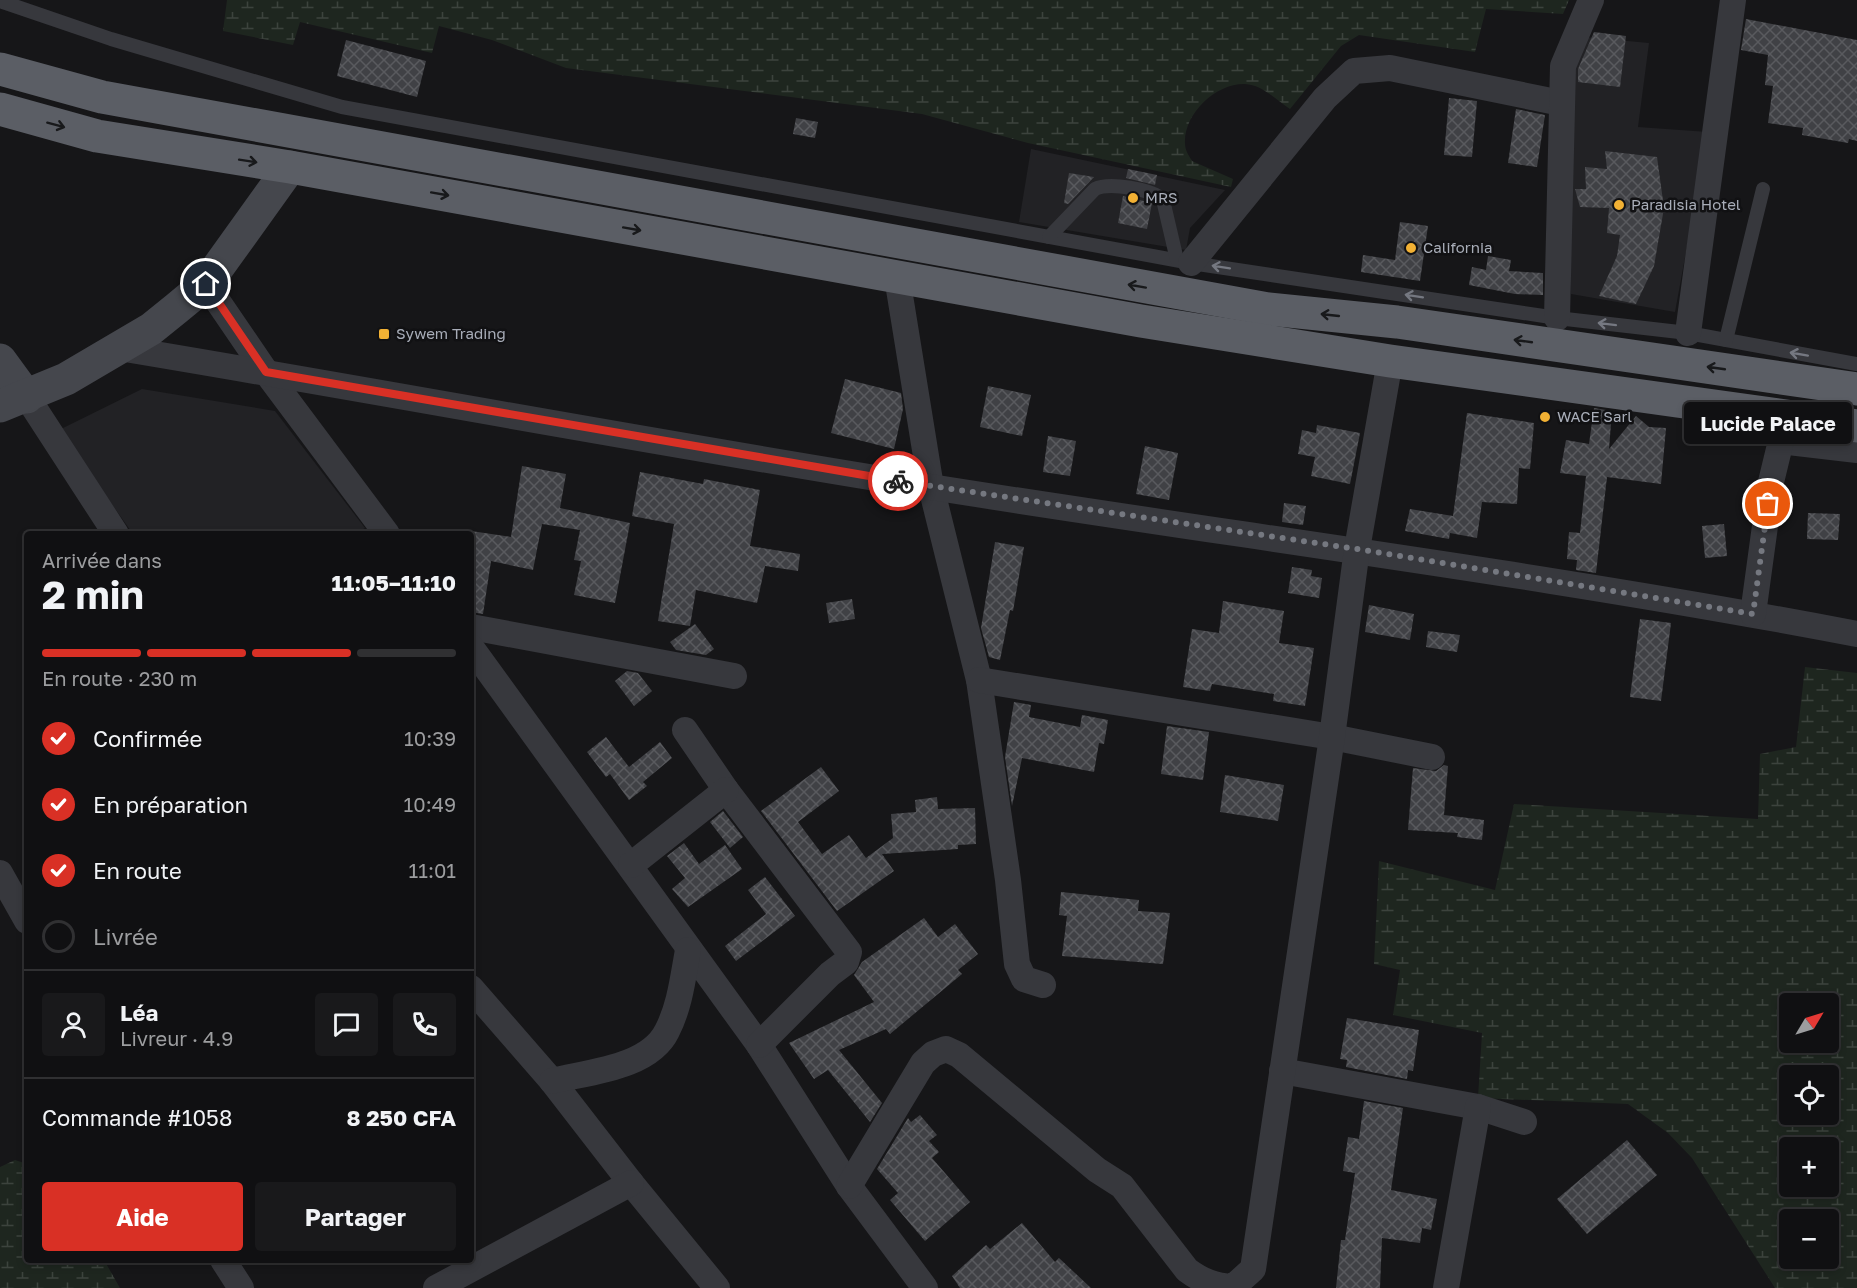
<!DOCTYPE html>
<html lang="fr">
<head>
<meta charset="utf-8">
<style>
  :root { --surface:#101012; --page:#19191b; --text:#f1f3f6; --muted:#9c9d9f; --line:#303032; --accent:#d93025 }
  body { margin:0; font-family:"Golos Text",sans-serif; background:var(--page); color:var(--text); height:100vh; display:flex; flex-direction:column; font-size:22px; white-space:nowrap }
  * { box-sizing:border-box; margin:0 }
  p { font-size:20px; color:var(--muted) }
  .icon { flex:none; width:33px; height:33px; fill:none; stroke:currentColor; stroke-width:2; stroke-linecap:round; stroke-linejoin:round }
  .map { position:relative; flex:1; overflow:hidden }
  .details { position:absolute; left:24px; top:531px; width:450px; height:732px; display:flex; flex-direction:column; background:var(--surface); border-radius:6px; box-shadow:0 3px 9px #0003,0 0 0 2px var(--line) }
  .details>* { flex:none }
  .needle { width:39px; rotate:52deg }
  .controls { position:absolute; left:1779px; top:993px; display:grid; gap:12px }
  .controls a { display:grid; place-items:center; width:60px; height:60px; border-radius:6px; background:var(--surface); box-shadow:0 3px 9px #0003,0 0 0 2px var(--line); font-size:30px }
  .pin { position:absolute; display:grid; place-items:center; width:51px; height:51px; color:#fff; margin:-26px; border:3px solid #fff; border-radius:50%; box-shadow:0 2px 6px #0007 }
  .courier { position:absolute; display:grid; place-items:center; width:60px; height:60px; margin:-30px; border:4px solid #d93025; border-radius:50%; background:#fff; color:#222; box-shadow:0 2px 8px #0007 }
  .bubble { position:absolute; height:42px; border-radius:6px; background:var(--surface); box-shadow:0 3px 9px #0003,0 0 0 2px var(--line); font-size:20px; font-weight:700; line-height:42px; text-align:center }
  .headline em { font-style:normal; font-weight:700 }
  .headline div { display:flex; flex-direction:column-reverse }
  .headline { display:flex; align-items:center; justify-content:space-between; height:102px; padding:0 18px }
  h1 { font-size:39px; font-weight:700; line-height:45px }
  .bar { display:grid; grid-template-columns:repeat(4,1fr); gap:9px 6px; align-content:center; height:72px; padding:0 18px }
  .bar i { height:8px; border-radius:4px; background:var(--line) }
  .bar .on { background:var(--accent) }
  .bar p { grid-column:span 4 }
  .line { display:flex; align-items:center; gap:15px; padding:0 18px; border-top:2px solid var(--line) }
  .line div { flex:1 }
  .round { display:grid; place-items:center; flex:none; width:63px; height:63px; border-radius:6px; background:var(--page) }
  ol { padding:0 18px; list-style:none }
  li { display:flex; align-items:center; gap:18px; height:66px }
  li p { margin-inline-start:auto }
  li .icon { padding:6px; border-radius:50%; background:var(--accent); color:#fff; stroke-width:4 }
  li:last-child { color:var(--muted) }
  li i { width:33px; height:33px; border:3px solid var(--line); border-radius:50% }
  .cta { display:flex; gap:12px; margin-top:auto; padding:12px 18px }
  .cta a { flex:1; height:69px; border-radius:6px; background:var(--accent); color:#fff; font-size:24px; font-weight:700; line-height:69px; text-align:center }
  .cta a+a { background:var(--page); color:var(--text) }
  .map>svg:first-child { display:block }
  .built { fill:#222225 }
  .wetland { fill:url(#wetland-marsh); fill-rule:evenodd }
  .building { fill:url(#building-cross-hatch) }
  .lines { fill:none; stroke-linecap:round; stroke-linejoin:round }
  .service { stroke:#37383d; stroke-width:14 }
  .minor { stroke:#37383d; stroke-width:26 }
  .secondary { stroke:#45474d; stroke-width:33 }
  .trunk { stroke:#5b5e65; stroke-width:33 }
  .oneway { stroke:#18191b }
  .oneway2 { stroke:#757881 }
  .done { stroke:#757880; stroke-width:6; stroke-dasharray:0 10.8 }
  .route { stroke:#d93025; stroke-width:8 }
  .poi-dot { fill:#f2b134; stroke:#111113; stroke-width:2 }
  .labels { text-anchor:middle; stroke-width:5; stroke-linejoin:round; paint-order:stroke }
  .poi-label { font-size:15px; fill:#a8adb8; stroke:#111113; text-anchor:start }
</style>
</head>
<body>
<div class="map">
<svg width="1857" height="1288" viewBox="0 0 1857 1288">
  <defs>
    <pattern id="wetland-marsh" width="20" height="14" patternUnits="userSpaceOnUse" patternTransform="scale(1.5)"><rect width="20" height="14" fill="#1e261f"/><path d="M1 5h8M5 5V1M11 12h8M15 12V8" fill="none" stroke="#3c433d"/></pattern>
    <pattern id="building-cross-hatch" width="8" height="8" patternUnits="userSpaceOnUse" patternTransform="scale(1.5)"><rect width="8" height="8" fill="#404145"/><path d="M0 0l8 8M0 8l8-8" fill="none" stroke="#595a5e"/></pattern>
  </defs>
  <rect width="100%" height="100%" fill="#161618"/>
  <g class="built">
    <path d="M 1574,36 L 1649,43 L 1638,127 L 1708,132 L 1675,312 L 1571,294 L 1568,147 Z"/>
    <path d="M 1031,149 L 1225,190 L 1190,228 L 1186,250 L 1019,222 Z"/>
    <path d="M 142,389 L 275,411 L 365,528 L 356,534 L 133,534 L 59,430 Z"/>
  </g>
  <g class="wetland">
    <path d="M 227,0 L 1569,0 L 1563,14 L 1486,9 L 1475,52 L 1359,35 L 1341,46 L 1290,109 C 1276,100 1263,85 1245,84 C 1216,83 1183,114 1185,144 C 1185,150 1189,156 1192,161 L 1233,179 L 1231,187 L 1028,143 L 922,114 L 566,68 L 492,40 L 439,26 L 432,53 L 300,22 L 293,45 L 223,31 Z"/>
    <path d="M 1805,667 L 1857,673 L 1857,1288 L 1775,1288 L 1692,1158 L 1668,1133 L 1628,1104 L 1478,1098 L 1482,1033 L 1393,1015 L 1400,970 L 1374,964 L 1379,861 L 1495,890 L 1514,804 L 1758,819 L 1760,754 L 1796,747 ZM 1790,1004 L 1828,1004 L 1828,1042 L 1790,1042 ZM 1790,1076 L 1828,1076 L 1828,1114 L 1790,1114 ZM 1790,1148 L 1828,1148 L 1828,1186 L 1790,1186 ZM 1790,1220 L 1828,1220 L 1828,1258 L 1790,1258 Z"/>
    <path d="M 15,1160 L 27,1164 L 27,1260 L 59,1260 L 61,1264 L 71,1260 L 104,1260 L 120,1288 L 0,1288 L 0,1167 Z"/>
  </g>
  <g class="building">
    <path d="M 1746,19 L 1857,40 L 1857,141 L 1849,139 L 1848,143 L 1802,135 L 1803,128 L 1768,123 L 1773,86 L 1765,85 L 1768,55 L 1741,50 Z"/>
    <path d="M 1594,32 L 1626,36 L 1620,87 L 1578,82 L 1578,69 Z"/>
    <path d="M 346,40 L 426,61 L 417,97 L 337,76 Z"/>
    <path d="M 1449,98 L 1477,101 L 1472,157 L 1444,155 Z"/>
    <path d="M 1516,109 L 1545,115 L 1537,167 L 1508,163 Z"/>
    <path d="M 796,118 L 818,122 L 815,138 L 793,134 Z"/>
    <path d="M 1605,151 L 1657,157 L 1664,208 L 1654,266 L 1636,304 L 1599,296 L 1617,256 L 1620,235 L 1607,233 L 1609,208 L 1580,207 L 1575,189 L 1586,189 L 1585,167 L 1607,169 Z"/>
    <path d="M 1128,169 L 1157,175 L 1155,185 L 1126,178 Z"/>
    <path d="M 1069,173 L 1094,177 L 1068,204 L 1064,203 Z"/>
    <path d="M 1123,196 L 1152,203 L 1147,229 L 1118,223 Z"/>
    <path d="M 1400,222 L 1428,226 L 1420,281 L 1361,272 L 1363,255 L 1395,260 Z"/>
    <path d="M 1488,256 L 1511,260 L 1509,271 L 1543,273 L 1543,295 L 1515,294 L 1469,285 L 1472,267 L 1486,270 Z"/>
    <path d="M 845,379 L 901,393 L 903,409 L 894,449 L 831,433 Z"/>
    <path d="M 988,386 L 1031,395 L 1022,436 L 980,427 Z"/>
    <path d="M 1594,408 L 1612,411 L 1609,449 L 1636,416 L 1649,427 L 1666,428 L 1661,484 L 1607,477 L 1596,573 L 1576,570 L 1577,560 L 1567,559 L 1569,532 L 1580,533 L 1586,476 L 1560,473 L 1566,440 L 1589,444 Z"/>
    <path d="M 1467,413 L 1534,423 L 1530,469 L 1519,468 L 1517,504 L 1482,502 L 1477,538 L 1450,533 L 1449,539 L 1405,531 L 1410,509 L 1453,516 Z"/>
    <path d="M 1317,425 L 1360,433 L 1350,484 L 1311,476 L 1315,457 L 1298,454 L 1302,430 L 1316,433 Z"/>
    <path d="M 1048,436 L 1076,441 L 1070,476 L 1043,472 Z"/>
    <path d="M 1145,446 L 1178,453 L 1169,500 L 1136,494 Z"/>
    <path d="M 522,466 L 566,474 L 560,508 L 630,523 L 615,603 L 574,595 L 581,561 L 574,560 L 580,530 L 542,524 L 533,570 L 491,561 L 483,614 L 471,612 L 471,531 L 511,537 Z"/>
    <path d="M 640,472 L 703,484 L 704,479 L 760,490 L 750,546 L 800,554 L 798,571 L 765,566 L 757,603 L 696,590 L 690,626 L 658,621 L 674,524 L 632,516 Z"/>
    <path d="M 1284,503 L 1306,506 L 1303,525 L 1282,522 Z"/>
    <path d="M 1808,513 L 1840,514 L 1838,540 L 1807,539 Z"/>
    <path d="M 1724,524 L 1727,556 L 1705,558 L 1702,526 Z"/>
    <path d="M 995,542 L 1024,547 L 1013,611 L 1010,610 L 1000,660 L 989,657 L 981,628 Z"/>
    <path d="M 1292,567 L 1312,570 L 1311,576 L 1322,578 L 1319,598 L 1288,593 Z"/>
    <path d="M 852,599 L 855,619 L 829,623 L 826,603 Z"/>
    <path d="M 1223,601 L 1284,611 L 1279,643 L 1314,648 L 1305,706 L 1273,701 L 1274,694 L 1212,684 L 1210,691 L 1183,687 L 1192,629 L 1219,633 Z"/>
    <path d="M 1369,605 L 1414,614 L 1410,640 L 1365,632 Z"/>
    <path d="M 1640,619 L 1671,623 L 1661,701 L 1630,697 Z"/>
    <path d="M 695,624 L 714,649 L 706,655 L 676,650 L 670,642 Z"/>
    <path d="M 1428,631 L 1460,635 L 1457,652 L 1426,647 Z"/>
    <path d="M 627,671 L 638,673 L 652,691 L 634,706 L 615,681 Z"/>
    <path d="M 1014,702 L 1031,705 L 1029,717 L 1080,727 L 1082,715 L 1108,720 L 1104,744 L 1099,743 L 1094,772 L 1022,758 L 1012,806 L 1005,757 Z"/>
    <path d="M 1167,726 L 1209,732 L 1203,780 L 1161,774 Z"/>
    <path d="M 606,737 L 629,767 L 660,742 L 672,758 L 643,782 L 647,786 L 629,800 L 610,774 L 606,777 L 587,752 Z"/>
    <path d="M 1444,765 L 1448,766 L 1444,815 L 1484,820 L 1482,840 L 1457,837 L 1458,833 L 1408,830 L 1413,768 L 1436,771 Z"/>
    <path d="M 821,767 L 839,791 L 798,822 L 822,854 L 849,835 L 866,858 L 893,838 L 891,814 L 916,812 L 915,800 L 937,797 L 938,809 L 975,808 L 976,844 L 958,845 L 958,849 L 882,854 L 894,871 L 837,911 L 761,811 Z"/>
    <path d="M 1225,775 L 1284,785 L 1278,821 L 1220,812 Z"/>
    <path d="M 723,811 L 743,837 L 730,848 L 710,822 Z"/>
    <path d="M 684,843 L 699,864 L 725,845 L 742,869 L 688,907 L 672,889 L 685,878 L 667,856 Z"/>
    <path d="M 765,877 L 795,916 L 736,961 L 725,946 L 766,914 L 748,890 Z"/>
    <path d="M 1061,892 L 1139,900 L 1138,911 L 1170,913 L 1163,964 L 1062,956 L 1067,916 L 1059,915 Z"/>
    <path d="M 924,918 L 938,937 L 955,924 L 978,954 L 958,970 L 962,974 L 890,1034 L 886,1029 L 839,1050 L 882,1103 L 870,1122 L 828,1070 L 814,1079 L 789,1043 L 874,1002 L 854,975 L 862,962 Z"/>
    <path d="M 1347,1018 L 1419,1030 L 1413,1071 L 1408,1070 L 1407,1079 L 1346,1067 L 1347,1060 L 1340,1059 Z"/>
    <path d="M 1364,1101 L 1403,1108 L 1391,1190 L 1437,1199 L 1431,1230 L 1422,1228 L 1420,1243 L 1382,1238 L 1380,1288 L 1336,1288 L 1341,1240 L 1345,1240 L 1355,1173 L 1343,1171 L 1348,1137 L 1359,1139 Z"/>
    <path d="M 920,1115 L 937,1135 L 929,1141 L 939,1152 L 932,1158 L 970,1202 L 925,1241 L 890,1200 L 898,1193 L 877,1169 L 908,1118 L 911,1122 Z"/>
    <path d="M 1627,1140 L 1657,1175 L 1587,1234 L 1557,1199 Z"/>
    <path d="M 1022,1223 L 1055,1262 L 1059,1258 L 1091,1288 L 960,1288 L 952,1276 L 986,1245 L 990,1249 Z"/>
  </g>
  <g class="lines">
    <g class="service">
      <path d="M 0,1 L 111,39 L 342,107 L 1191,263 L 1557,318 L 1688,333 L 1857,364"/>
      <path d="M 1049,237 L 1095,189 C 1109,182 1152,189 1163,200 L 1177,260"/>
      <path d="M 1726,340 L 1763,189"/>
    </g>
    <g class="minor">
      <path d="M 1191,263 L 1325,98 L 1354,71 L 1390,68 L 1561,103"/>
      <path d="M 897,277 L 931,487 L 979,680 L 1008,880 L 1017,964 L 1024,979 L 1043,985"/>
      <path d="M 206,284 L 266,372 L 387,534"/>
      <path d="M 1557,318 L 1563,66 L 1591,0"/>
      <path d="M 1688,333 L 1733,0"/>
      <path d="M 119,348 C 390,393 660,444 931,487 C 1239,536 1550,575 1857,634"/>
      <path d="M 27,397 L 116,534"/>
      <path d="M 1780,441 L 1857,450"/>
      <path d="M 1753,614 L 1771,482 L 1787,416"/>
      <path d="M 471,627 L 734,676"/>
      <path d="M 471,647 L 759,1045 L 849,1186 L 925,1288"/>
      <path d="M 979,680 L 1332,737 L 1432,757"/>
      <path d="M 685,730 L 726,790 L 849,952 L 846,962 L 830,974 L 759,1045"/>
      <path d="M 631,865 L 726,790"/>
      <path d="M 0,873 L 27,921"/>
      <path d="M 471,988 L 552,1081 L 631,1183 L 717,1288"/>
      <path d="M 1282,1071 L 1478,1107 L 1524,1122"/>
      <path d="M 552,1081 C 588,1072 649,1068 667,1031 C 680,1006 683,977 688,950"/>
      <path d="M 849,1186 L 923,1063 L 933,1054 L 946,1049 L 959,1055 L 1097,1170 L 1122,1186 L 1187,1270 C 1202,1281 1214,1286 1233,1287 L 1253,1269 L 1332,737 L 1357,549 L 1390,361"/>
      <path d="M 223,1260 L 241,1288"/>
      <path d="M 436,1288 L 631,1183"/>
      <path d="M 1446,1288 L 1478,1107"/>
    </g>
    <g class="secondary">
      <path d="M 0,360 L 27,397"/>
      <path d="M 0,406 L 66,379 L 151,329 L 177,308 L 206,284 L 290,167"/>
    </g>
    <g class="trunk">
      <path d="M 0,69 L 102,97 L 1268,309 L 1397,322 L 1857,389"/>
      <path d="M 0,109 L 97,136 L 290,167 L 1141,321 L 1390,361 L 1857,426"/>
    </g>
  </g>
  <defs><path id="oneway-shaft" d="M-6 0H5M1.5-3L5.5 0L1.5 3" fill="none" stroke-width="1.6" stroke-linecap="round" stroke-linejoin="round" transform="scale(1.5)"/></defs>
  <g class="oneway">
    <use href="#oneway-shaft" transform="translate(56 125) rotate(15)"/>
    <use href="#oneway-shaft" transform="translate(248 161) rotate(9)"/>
    <use href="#oneway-shaft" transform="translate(440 194) rotate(10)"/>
    <use href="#oneway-shaft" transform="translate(632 229) rotate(10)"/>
    <use href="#oneway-shaft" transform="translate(1137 286) rotate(-170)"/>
    <use href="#oneway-shaft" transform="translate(1330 315) rotate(-174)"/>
    <use href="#oneway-shaft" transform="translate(1523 341) rotate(-172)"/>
    <use href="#oneway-shaft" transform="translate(1716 368) rotate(-172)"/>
  </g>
  <g class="oneway2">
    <use href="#oneway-shaft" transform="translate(1221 267) rotate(-171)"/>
    <use href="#oneway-shaft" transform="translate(1414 296) rotate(-171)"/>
    <use href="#oneway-shaft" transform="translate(1607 324) rotate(-173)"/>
    <use href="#oneway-shaft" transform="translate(1799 354) rotate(-170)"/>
  </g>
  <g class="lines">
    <path class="done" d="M 898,481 L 1357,549 L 1753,614 L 1768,504"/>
    <path class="route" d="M 206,284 L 266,372 L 898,481"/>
  </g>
  <g class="poi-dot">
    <circle cx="1133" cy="198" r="6"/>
    <circle cx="1619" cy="205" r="6"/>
    <circle cx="1411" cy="248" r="6"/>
    <rect x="378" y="328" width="12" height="12" rx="3"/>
    <circle cx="1545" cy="417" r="6"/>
  </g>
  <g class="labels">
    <g class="poi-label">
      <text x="1145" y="203">MRS</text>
      <text x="1631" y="210">Paradisia Hotel</text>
      <text x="1423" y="253">California</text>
      <text x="396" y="339">Sywem Trading</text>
      <text x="1557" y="422">WACE Sarl</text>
    </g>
  </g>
</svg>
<div class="controls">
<a><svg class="needle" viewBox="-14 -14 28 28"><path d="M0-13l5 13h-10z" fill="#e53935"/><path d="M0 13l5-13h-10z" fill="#9c9d9f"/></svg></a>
<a><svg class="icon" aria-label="locate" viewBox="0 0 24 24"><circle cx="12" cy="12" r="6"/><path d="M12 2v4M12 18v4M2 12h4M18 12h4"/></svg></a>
<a>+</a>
<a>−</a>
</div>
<div class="pin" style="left:1768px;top:504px;background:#ea580c"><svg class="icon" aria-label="bag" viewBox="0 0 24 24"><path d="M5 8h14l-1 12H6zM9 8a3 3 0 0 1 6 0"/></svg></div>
<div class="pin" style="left:206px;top:284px;background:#1f2937"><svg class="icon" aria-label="home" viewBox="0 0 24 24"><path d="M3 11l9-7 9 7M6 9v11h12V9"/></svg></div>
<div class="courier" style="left:898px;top:481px"><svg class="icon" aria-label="bike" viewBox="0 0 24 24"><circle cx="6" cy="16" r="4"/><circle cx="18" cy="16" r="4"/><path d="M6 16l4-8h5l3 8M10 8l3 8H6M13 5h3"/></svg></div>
<div class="bubble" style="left:1684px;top:402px;width:168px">Lucide Palace</div>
<section class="details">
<div class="headline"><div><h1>2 min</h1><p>Arrivée dans</p></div><em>11:05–11:10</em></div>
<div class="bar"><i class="on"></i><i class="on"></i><i class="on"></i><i></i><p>En route · 230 m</p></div>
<ol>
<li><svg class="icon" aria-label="check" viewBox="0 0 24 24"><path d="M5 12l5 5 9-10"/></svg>Confirmée<p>10:39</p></li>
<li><svg class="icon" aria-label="check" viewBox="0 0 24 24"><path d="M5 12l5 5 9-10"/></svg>En préparation<p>10:49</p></li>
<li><svg class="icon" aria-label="check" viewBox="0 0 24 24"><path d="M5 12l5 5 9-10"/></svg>En route<p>11:01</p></li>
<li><i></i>Livrée</li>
</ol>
<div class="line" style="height:108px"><a class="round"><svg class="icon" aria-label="person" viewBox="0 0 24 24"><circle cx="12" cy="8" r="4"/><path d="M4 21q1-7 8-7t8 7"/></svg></a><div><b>Léa</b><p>Livreur · 4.9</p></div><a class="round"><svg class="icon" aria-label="chat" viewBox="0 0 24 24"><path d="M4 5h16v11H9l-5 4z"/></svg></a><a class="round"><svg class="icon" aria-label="phone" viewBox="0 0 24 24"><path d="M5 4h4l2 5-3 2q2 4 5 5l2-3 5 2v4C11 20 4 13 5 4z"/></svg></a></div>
<div class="line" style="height:78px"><div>Commande #1058</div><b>8 250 CFA</b></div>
<div class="cta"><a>Aide</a><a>Partager</a></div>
</section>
</div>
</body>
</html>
